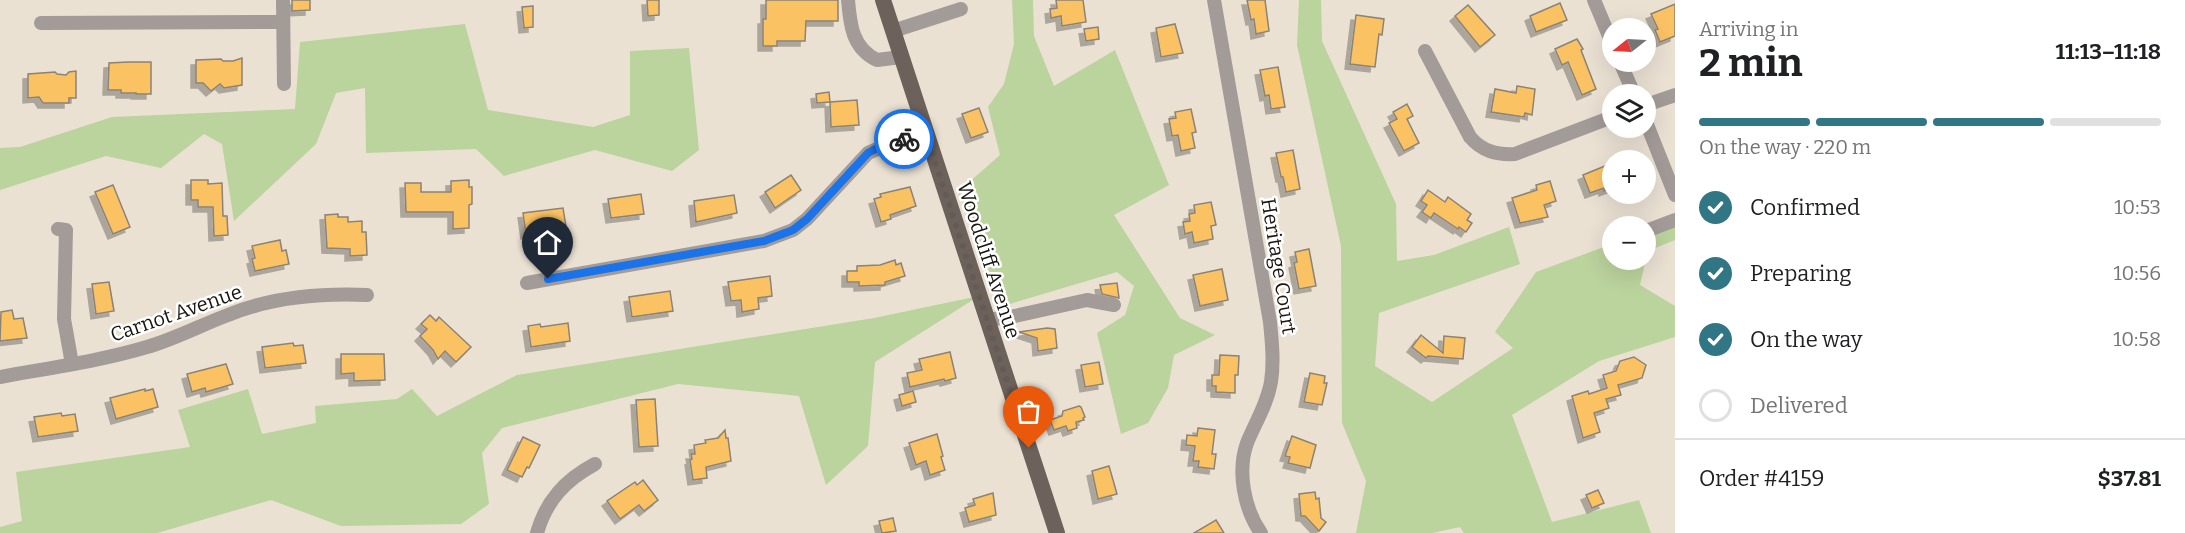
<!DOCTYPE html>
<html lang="en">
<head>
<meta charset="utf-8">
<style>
  :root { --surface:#fff; --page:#f2f2f2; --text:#202124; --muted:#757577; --line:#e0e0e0; --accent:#317684 }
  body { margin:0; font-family:Bitter,serif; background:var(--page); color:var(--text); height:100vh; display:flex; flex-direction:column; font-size:22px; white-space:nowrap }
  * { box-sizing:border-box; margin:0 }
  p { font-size:20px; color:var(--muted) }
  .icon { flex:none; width:33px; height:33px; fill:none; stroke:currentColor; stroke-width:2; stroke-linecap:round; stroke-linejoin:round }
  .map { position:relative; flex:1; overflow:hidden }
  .drawer { display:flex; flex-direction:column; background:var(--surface); width:510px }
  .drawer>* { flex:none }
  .needle { width:39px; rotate:252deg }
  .tools { position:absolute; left:1602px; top:18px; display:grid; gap:12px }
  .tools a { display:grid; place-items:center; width:54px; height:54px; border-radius:50%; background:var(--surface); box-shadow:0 6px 24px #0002; font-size:30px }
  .pin { position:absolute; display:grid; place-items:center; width:51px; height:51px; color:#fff; margin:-62px -26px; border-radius:50% 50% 50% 0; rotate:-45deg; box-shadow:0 0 6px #0007 }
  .pin .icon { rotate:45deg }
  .courier { position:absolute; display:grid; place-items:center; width:60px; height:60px; margin:-30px; border:4px solid #1a73e8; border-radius:50%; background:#fff; color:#222; box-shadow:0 2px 8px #0007 }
  .summary em { font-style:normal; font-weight:700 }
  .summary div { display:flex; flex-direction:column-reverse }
  .summary { display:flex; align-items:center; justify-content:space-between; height:102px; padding:0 24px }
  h1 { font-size:39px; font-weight:700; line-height:45px }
  .bar { display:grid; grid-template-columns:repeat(4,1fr); gap:9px 6px; align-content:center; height:72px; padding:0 24px }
  .bar i { height:8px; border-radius:4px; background:var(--line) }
  .bar .on { background:var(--accent) }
  .bar p { grid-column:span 4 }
  .line { display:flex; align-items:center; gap:15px; padding:0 24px; border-top:2px solid var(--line) }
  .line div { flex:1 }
  ol { padding:0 24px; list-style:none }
  li { display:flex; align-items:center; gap:18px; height:66px }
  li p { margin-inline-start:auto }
  li .icon { padding:6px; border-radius:50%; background:var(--accent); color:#fff; stroke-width:4 }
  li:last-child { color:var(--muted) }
  li i { width:33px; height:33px; border:3px solid var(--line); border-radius:50% }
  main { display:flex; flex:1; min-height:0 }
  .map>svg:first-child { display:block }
  .green { fill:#bbd39d }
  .building { fill:#fac264; stroke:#8b8376; stroke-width:1.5; filter:url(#shadow) }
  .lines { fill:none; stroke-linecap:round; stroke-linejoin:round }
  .minor { stroke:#a29b98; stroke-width:14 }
  .major { stroke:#6c615b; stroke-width:16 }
  .done { stroke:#625c54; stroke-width:6; stroke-dasharray:0 10.8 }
  .route { stroke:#1a73e8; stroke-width:8 }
  .labels { text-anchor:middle; stroke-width:5; stroke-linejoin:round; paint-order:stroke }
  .street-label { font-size:20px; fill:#181510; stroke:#fff }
</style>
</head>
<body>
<main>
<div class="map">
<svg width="1675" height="533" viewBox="0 0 1675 533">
  <defs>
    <filter id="shadow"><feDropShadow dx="-5" dy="5" stdDeviation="0" flood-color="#0004"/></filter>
  </defs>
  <rect width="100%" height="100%" fill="#eae1d3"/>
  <g class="green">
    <path d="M 1012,0 L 1033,0 L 1034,36 L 1054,86 L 1115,50 L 1169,185 L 1114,215 L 1180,318 L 1215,335 L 1174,355 L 1168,388 L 1148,423 L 1121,434 L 1097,333 L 1125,315 L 1134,286 L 1117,272 L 1003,306 L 958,192 L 1000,155 L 988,107 L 1004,84 L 1014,44 Z"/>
    <path d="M 1299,0 L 1321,0 L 1322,41 L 1396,204 L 1397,261 L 1434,255 L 1509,227 L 1520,264 L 1379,313 L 1375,366 L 1432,402 L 1513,348 L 1495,332 L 1536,272 L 1612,244 L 1612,260 L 1646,260 L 1646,231 L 1675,220 L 1675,240 L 1648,251 L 1640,285 L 1675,306 L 1675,337 L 1599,361 L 1512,415 L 1552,522 L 1639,500 L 1651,533 L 1464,533 L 1460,527 L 1432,533 L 1356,533 L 1366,481 L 1342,423 L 1341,246 L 1297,45 Z"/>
    <path d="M 465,24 L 488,110 L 593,127 L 630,115 L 630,51 L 689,48 L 699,150 L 672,171 L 595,150 L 504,176 L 476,149 L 366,153 L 365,88 L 336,93 L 316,144 L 234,221 L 222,144 L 204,134 L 161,168 L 106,156 L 0,190 L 0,148 L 20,147 L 112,117 L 295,109 L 300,42 Z"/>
    <path d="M 979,296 L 875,362 L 868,446 L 826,485 L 799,396 L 678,384 L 502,428 L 482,453 L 489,504 L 461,524 L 341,526 L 271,500 L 157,533 L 0,533 L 0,527 L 22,521 L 16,472 L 190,447 L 178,410 L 248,389 L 262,434 L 316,423 L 315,406 L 397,399 L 412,389 L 437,416 L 517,375 L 874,318 Z"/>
  </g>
  <g class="building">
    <path d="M 292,0 L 310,0 L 310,10 L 292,11 Z"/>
    <path d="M 647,0 L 659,0 L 659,15 L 648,16 Z"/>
    <path d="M 766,0 L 838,0 L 838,21 L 806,21 L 805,41 L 777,41 L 777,46 L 763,46 L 763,19 L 766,19 Z"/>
    <path d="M 1056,0 L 1083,0 L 1086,22 L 1062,26 L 1061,16 L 1051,18 L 1050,9 L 1057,8 Z"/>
    <path d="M 1247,0 L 1265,0 L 1269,31 L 1256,34 L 1254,19 L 1251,20 Z"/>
    <path d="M 1560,3 L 1567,20 L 1536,32 L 1530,16 Z"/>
    <path d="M 1675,4 L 1675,36 L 1660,42 L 1655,30 L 1658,29 L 1651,14 Z"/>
    <path d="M 1468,5 L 1495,35 L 1480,47 L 1455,16 Z"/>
    <path d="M 533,6 L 533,27 L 524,28 L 522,7 Z"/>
    <path d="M 1356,15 L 1384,19 L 1382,35 L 1379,34 L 1375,67 L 1350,64 Z"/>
    <path d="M 1175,24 L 1183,53 L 1161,57 L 1156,28 Z"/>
    <path d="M 1098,27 L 1099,39 L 1086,41 L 1084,29 Z"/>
    <path d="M 1577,39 L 1583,49 L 1581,50 L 1596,89 L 1582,95 L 1568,62 L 1562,65 L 1555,49 Z"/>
    <path d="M 242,58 L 242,85 L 224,88 L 220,84 L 211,91 L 203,83 L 196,83 L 196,60 L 221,59 L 223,61 L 233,61 Z"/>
    <path d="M 128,62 L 151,62 L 151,94 L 136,94 L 136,93 L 121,93 L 121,90 L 108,90 L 109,63 Z"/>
    <path d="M 1278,67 L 1285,107 L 1271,109 L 1269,95 L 1265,96 L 1260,70 Z"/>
    <path d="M 76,71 L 76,98 L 69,98 L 69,103 L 43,103 L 39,97 L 28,98 L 28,74 L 55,72 L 57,74 L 66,75 L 69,72 Z"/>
    <path d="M 1517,86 L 1535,89 L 1532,115 L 1525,113 L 1524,117 L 1491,112 L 1495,89 L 1516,93 Z"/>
    <path d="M 829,92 L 830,102 L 817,103 L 816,94 Z"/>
    <path d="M 857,100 L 859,125 L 831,127 L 830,102 Z"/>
    <path d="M 1407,104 L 1413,116 L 1407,119 L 1419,143 L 1404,151 L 1389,123 L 1397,119 L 1393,112 Z"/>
    <path d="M 979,108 L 988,132 L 971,138 L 962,114 Z"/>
    <path d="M 1191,109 L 1196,132 L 1192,133 L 1195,148 L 1181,151 L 1178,135 L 1172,136 L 1169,119 L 1176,118 L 1175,112 Z"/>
    <path d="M 1293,150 L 1300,189 L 1286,192 L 1283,177 L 1281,177 L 1276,153 Z"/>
    <path d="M 1612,163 L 1612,188 L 1604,191 L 1604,188 L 1590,193 L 1583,175 Z"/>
    <path d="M 791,175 L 801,190 L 775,208 L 765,192 Z"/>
    <path d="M 191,180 L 208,180 L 208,184 L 222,183 L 223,216 L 227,216 L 228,235 L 214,236 L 213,207 L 198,207 L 198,200 L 191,200 Z"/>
    <path d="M 469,180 L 469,187 L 472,187 L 472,204 L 469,205 L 469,228 L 453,229 L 453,212 L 406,212 L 405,183 L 421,183 L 421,192 L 451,192 L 451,181 Z"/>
    <path d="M 1550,181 L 1556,201 L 1544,205 L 1548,217 L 1520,223 L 1512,198 L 1537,190 L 1536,185 Z"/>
    <path d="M 113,185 L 130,227 L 113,234 L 95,192 Z"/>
    <path d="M 910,187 L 916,206 L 890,215 L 891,219 L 881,222 L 874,199 L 881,197 L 880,194 Z"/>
    <path d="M 1428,190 L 1445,202 L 1448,197 L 1471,214 L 1467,220 L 1472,223 L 1466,232 L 1459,227 L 1458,229 L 1434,213 L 1431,218 L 1422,212 L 1427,205 L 1421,201 Z"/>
    <path d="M 641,194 L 644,214 L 611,218 L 608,199 Z"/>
    <path d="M 734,195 L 737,213 L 696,222 L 694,201 Z"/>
    <path d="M 1211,202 L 1216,225 L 1211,226 L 1213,239 L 1194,243 L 1192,232 L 1185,234 L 1183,222 L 1190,221 L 1189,214 L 1195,213 L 1194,205 Z"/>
    <path d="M 563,208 L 566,227 L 526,234 L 523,213 Z"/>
    <path d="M 338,214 L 338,217 L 348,217 L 348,222 L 362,221 L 362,232 L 366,232 L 367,255 L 350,256 L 350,249 L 327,248 L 325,215 Z"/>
    <path d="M 280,240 L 282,251 L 286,250 L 289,264 L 255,271 L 252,259 L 255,258 L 252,246 Z"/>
    <path d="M 1309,249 L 1316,286 L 1299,289 L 1294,263 L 1297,262 L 1295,252 Z"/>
    <path d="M 895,260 L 896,265 L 901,263 L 905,276 L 885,282 L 885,285 L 859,286 L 859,282 L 847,282 L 847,271 L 857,271 L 857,266 L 880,265 Z"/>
    <path d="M 1222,269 L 1228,300 L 1200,306 L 1193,275 Z"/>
    <path d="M 770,276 L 772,296 L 758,298 L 759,309 L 742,312 L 741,300 L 731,301 L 728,282 Z"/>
    <path d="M 109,282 L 114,311 L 96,314 L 92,284 Z"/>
    <path d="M 1117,283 L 1119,298 L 1102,294 L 1100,285 Z"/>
    <path d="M 670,291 L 673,311 L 632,317 L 629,297 Z"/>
    <path d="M 12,310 L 14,319 L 23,318 L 27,338 L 0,341 L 1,312 Z"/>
    <path d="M 430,315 L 436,321 L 439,317 L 471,347 L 456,362 L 445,351 L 438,359 L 433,350 L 420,336 L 427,329 L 421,324 Z"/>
    <path d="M 568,323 L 570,341 L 531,347 L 528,326 L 540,324 L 541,327 Z"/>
    <path d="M 1047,328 L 1055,329 L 1057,348 L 1038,351 L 1037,338 L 1019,332 Z"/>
    <path d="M 1421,335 L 1443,353 L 1444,336 L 1465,338 L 1463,359 L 1428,356 L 1426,358 L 1412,347 Z"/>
    <path d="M 293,343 L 294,346 L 303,345 L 306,363 L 265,368 L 262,347 Z"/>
    <path d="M 950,352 L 956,378 L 945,381 L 944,379 L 910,387 L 907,373 L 922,370 L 919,359 Z"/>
    <path d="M 341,354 L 384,354 L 385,380 L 354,381 L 354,373 L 341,374 Z"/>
    <path d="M 1220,355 L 1239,356 L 1238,375 L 1235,375 L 1235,393 L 1216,392 L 1216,386 L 1212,386 L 1212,375 L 1219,375 Z"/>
    <path d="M 1634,357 L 1646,365 L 1642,378 L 1618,385 L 1621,395 L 1606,399 L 1609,408 L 1594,413 L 1600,432 L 1583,438 L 1572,396 L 1588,391 L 1589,394 L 1607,388 L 1603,375 L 1616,371 L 1620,361 Z"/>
    <path d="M 1099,362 L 1103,384 L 1085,387 L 1081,365 Z"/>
    <path d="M 226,364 L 233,384 L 206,392 L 205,388 L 192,392 L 187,374 Z"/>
    <path d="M 1310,373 L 1325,376 L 1324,383 L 1327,383 L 1322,405 L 1304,402 Z"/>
    <path d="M 145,389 L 145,391 L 153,389 L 158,407 L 116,419 L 110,398 Z"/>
    <path d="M 913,391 L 916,402 L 902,406 L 899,395 Z"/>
    <path d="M 655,399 L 658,446 L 639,447 L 636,400 Z"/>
    <path d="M 1079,406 L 1081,407 L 1085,417 L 1083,418 L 1084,420 L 1076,422 L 1077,428 L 1068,431 L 1066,426 L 1054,430 L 1050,420 L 1062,416 L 1063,411 Z"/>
    <path d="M 61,413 L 62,416 L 75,414 L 78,431 L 38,437 L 34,417 Z"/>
    <path d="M 1198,428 L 1215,430 L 1212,454 L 1216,454 L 1214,469 L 1198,467 L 1199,461 L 1193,461 L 1195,446 L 1186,445 L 1187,435 L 1197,436 Z"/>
    <path d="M 725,430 L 726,438 L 728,438 L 731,461 L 706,467 L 707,478 L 693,480 L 690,460 L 692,459 L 691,454 L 695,454 L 694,445 L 706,443 L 705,440 L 718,438 Z"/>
    <path d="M 937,434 L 943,456 L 941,457 L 945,470 L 930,475 L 926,461 L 916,465 L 909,443 Z"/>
    <path d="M 1292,436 L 1316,445 L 1310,468 L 1288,463 L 1290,457 L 1285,456 Z"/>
    <path d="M 523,437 L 540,445 L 529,468 L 527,467 L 522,477 L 507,470 Z"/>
    <path d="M 1109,466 L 1117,494 L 1098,499 L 1092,471 Z"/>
    <path d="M 643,480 L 658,500 L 644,511 L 639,505 L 620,519 L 607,501 L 635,482 L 637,485 Z"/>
    <path d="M 1598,490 L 1604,503 L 1592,508 L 1586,495 Z"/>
    <path d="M 1315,492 L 1316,499 L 1319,498 L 1321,518 L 1326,522 L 1319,531 L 1305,516 L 1301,516 L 1299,494 Z"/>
    <path d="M 993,493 L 996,515 L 969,522 L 965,508 L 975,505 L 973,499 Z"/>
    <path d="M 893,518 L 896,531 L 882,533 L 879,521 Z"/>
    <path d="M 1216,520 L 1224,533 L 1194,533 Z"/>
  </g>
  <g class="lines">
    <g class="minor">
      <path d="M 283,0 L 284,84"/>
      <path d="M 848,0 C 850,24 852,48 877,60 L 901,57"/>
      <path d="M 1214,0 L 1270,322 C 1272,342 1274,362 1271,382 C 1267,405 1255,423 1247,443 C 1237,471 1244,509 1261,533"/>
      <path d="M 1594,0 L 1612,43"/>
      <path d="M 41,23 L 283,22"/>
      <path d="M 893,31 L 961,9"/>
      <path d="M 1425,51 L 1470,137 C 1482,151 1496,155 1515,154 L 1612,117"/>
      <path d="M 1620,62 L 1634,94"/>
      <path d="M 1646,105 L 1675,95"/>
      <path d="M 1646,122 L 1675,195"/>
      <path d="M 58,229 L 66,230 L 64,319 L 72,364"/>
      <path d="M 1646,231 L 1675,220"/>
      <path d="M 527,283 L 764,241 L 793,230 L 807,219 L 868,153 L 891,143 L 926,134"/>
      <path d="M 987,320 L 1015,316 L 1087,300 L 1114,305"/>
      <path d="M 0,377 C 49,368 100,361 147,347 C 175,339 201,325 228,315 C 272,297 319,293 367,295"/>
      <path d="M 537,533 C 546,501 565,480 595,464"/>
    </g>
    <path class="major" d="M 883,0 L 1057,533"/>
  </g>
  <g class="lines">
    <path class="done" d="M 904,139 L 926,134 L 1029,448"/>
    <path class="route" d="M 548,279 L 764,241 L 793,230 L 807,219 L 868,153 L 879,147 L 904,139"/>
  </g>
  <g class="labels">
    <g class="street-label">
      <text transform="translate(989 260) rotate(72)" y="7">Woodcliff Avenue</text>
      <text transform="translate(1279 266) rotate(81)" y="7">Heritage Court</text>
      <text transform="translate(176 313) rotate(-19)" y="7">Carnot Avenue</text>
    </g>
  </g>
</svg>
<div class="tools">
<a><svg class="needle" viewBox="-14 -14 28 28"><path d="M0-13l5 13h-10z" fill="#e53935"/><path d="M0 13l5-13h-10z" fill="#757577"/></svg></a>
<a><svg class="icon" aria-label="layers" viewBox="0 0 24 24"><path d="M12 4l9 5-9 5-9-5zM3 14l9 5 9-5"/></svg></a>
<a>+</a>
<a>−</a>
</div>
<div class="pin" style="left:1029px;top:448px;background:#ea580c"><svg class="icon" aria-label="bag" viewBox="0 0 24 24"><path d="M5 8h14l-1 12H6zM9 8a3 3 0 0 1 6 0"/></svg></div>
<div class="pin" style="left:548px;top:279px;background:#1f2937"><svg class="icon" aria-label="home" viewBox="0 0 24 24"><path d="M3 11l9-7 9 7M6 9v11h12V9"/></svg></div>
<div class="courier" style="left:904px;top:139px"><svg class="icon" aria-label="bike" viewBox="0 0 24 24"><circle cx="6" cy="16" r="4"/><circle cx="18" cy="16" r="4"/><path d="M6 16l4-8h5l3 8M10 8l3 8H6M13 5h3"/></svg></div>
</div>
<section class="drawer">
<div class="summary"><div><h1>2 min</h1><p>Arriving in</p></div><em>11:13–11:18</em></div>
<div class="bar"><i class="on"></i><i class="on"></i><i class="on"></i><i></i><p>On the way · 220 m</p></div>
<ol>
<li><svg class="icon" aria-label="check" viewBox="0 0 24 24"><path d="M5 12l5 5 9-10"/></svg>Confirmed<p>10:53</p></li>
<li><svg class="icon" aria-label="check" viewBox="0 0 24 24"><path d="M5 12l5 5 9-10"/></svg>Preparing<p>10:56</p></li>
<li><svg class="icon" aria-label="check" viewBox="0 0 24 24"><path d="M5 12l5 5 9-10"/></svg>On the way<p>10:58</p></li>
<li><i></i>Delivered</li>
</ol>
<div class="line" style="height:78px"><div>Order #4159</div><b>$37.81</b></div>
</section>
</main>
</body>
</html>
